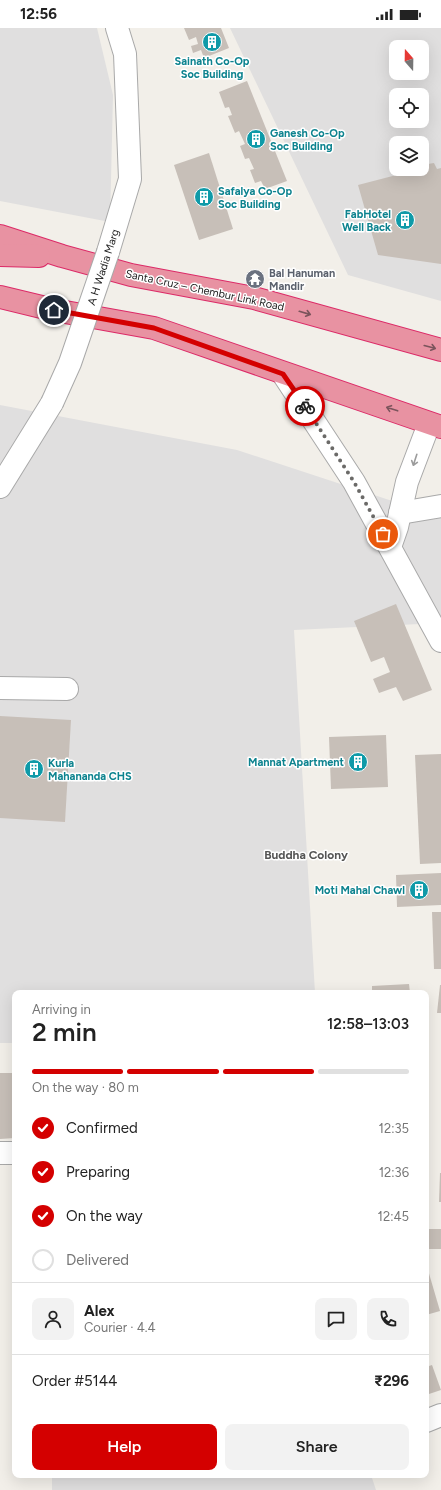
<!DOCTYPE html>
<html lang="en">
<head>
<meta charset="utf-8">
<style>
  :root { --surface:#fff; --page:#f2f2f2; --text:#222; --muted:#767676; --line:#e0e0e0; --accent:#d40000 }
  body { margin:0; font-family:Figtree,sans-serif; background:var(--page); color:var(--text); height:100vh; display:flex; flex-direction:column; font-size:15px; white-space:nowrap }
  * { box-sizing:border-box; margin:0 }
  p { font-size:13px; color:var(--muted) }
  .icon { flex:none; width:22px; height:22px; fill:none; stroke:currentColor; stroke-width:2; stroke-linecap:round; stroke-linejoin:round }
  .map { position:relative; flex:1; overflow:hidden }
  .side { position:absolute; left:12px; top:962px; width:417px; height:488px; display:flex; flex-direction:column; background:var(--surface); border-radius:8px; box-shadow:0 4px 16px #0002 }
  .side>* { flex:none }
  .needle { width:26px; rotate:340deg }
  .controls { position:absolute; left:389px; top:12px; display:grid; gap:8px }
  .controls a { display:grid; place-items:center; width:40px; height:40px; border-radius:8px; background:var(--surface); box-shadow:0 4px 16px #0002; font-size:20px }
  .pin { position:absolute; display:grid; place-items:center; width:34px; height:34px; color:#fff; margin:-17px; border:2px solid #fff; border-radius:50%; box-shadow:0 1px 4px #0007 }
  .courier { position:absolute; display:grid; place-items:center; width:40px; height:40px; margin:-20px; border:3px solid #d40000; border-radius:50%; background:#fff; color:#222; box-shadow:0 1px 5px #0007 }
  .head em { font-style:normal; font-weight:600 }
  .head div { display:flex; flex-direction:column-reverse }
  .head { display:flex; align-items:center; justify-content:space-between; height:68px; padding:0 20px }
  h1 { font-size:26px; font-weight:600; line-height:30px }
  .bar { display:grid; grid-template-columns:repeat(4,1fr); gap:6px 4px; align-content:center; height:48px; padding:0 20px }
  .bar i { height:5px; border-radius:3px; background:var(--line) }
  .bar .active { background:var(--accent) }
  .bar p { grid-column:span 4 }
  .line { display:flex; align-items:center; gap:10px; padding:0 20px; border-top:1px solid var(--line) }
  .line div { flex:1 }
  .round { display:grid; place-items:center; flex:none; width:42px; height:42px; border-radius:8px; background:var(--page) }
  ol { padding:0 20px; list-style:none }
  li { display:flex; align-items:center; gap:12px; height:44px }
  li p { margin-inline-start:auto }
  li .icon { padding:4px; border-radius:50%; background:var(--accent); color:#fff; stroke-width:4 }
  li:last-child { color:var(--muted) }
  li i { width:22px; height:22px; border:2px solid var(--line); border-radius:50% }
  .cta { display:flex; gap:8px; margin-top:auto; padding:8px 20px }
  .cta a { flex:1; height:46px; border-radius:8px; background:var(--accent); color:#fff; font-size:16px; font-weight:600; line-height:46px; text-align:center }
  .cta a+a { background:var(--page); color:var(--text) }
  .status { display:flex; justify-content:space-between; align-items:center; height:28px; padding:0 20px; background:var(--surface); direction:ltr }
  .status svg { height:11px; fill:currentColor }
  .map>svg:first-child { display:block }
  .residential { fill:#e0dfdf; fill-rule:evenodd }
  .building { fill:#c7bfb8 }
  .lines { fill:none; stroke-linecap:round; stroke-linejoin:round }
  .minor-casing { stroke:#a9a9a9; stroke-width:24 }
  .highway-casing { stroke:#dc2a67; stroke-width:24 }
  .minor { stroke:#fff; stroke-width:22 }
  .highway { stroke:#e892a2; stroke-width:22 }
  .minor-bridge-casing { stroke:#a9a9a9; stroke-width:24; stroke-linecap:butt }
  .minor-bridge { stroke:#fff; stroke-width:22 }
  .oneway { stroke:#7b545c }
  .oneway2 { stroke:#9c9c9c }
  .done { stroke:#6b6a68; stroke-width:4; stroke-dasharray:0 7.2 }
  .route { stroke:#d40000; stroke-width:5 }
  .labels { text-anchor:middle; stroke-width:3; stroke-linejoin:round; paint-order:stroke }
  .culture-label { font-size:11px; font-weight:bold; fill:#0d838f; stroke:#fff; text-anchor:start }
  .street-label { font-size:11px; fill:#222; stroke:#fff }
  .worship-label { font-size:11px; font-weight:bold; fill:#5b616d; stroke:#fff; text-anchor:start }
  .neighbourhood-label { font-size:12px; font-weight:bold; fill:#555; stroke:#fff }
</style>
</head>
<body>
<div class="status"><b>12:56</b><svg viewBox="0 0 49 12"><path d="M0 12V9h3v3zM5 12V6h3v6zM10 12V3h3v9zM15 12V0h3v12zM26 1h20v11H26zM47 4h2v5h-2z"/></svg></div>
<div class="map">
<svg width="441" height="1462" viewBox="0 0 441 1462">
  <rect width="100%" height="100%" fill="#f2efe9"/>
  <g class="residential">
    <path d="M 0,0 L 97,0 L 113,67 L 110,194 L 0,173 Z"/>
    <path d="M 230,0 L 441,0 L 441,273 L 348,247 ZM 396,19 L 422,19 L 422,45 L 396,45 ZM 396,67 L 422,67 L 422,93 L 396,93 ZM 396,115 L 422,115 L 422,141 L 396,141 Z"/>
    <path d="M 0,377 L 237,422 L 441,489 L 441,595 L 294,602 L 315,965 L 15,965 L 15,1015 L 0,1015 Z"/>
    <path d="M 52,1447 L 371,1447 L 376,1462 L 52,1462 Z"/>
  </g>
  <g class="building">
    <path d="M 184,0 L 221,0 L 229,20 L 204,30 L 201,22 L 193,25 L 191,18 L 198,16 L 196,9 L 189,12 Z"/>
    <path d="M 247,53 L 287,153 L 265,161 L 261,153 L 255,155 L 250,142 L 254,141 L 249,130 L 245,131 L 240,118 L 245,116 L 239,103 L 235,105 L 228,88 L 232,87 L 229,79 L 225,80 L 219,64 Z"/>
    <path d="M 209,125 L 233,201 L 199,212 L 174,137 Z"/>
    <path d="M 434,135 L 437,141 L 441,140 L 441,236 L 378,227 L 358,157 L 408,144 L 408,141 L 422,141 L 422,137 Z"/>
    <path d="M 396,576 L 432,662 L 403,673 L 396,659 L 379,665 L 373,651 L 390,644 L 384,629 L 371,634 L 354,593 Z"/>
    <path d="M 0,688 L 71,692 L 65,794 L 0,790 Z"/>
    <path d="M 386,707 L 388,759 L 331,761 L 329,709 Z"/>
    <path d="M 441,726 L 441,835 L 420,836 L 415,727 Z"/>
    <path d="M 441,845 L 441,877 L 397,879 L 396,847 Z"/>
    <path d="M 432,884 L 441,884 L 441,941 L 434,941 Z"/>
    <path d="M 409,956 L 410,965 L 372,965 L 372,958 Z"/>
    <path d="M 440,957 L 441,957 L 441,985 L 437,985 Z"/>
    <path d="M 0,1045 L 15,1045 L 15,1110 L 0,1111 Z"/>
    <path d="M 440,1145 L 441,1145 L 441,1174 L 439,1174 Z"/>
    <rect x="426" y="1201" width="15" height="20"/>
    <path d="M 428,1242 L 440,1283 L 426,1287 L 426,1243 Z"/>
    <path d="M 432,1337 L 441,1362 L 426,1367 L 426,1339 Z"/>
  </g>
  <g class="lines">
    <g class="minor-casing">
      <g id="minor">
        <path d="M 108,224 L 130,151 L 125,26 L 117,0"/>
        <path d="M 283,346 L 354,454 L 441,613"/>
        <path d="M 0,459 L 52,375"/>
        <path d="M 400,485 L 441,478"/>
        <path d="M 390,519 L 397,499 L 407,454 L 429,396"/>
        <path d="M 0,660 L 67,661"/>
        <path d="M 0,1125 L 15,1125"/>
        <path d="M 426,1393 L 441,1387"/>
      </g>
    </g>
    <g class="highway-casing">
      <g id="highway">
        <path d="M 0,208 L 62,228 L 131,247 L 254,270 L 441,322"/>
        <path d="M 0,227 L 39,228"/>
        <path d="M 0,269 L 54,282 L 154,300 L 441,399"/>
      </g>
    </g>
    <use href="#minor" class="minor"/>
    <use href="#highway" class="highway"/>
    <g class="minor-bridge-casing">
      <path id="minor-bridge" d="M 52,375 L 70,335 L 108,224"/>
    </g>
    <use href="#minor-bridge" class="minor-bridge"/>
  </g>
  <defs><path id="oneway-shaft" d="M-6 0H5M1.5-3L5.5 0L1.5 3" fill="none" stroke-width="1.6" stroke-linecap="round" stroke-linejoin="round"/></defs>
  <g class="oneway">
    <use href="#oneway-shaft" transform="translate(305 285) rotate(16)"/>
    <use href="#oneway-shaft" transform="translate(430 319) rotate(15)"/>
    <use href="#oneway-shaft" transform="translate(392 381) rotate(-162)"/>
  </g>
  <use class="oneway2" href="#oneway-shaft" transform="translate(415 432) rotate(108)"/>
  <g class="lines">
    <path class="done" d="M 305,378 L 354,454 L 383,506"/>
    <path class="route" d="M 54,282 L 154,300 L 283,346 L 305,378"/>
  </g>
  <defs>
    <g id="building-disc" transform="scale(1)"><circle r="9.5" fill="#0f9aa8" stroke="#fff"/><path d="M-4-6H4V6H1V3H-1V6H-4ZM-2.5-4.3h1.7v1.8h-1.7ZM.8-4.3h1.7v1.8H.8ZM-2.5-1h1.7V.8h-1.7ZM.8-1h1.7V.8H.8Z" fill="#fff"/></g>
    <g id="temple-disc" transform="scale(1)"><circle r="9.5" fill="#6b7280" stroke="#fff"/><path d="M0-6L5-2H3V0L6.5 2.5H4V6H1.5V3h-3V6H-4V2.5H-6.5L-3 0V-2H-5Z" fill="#fff"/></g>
  </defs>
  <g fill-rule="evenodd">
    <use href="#building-disc" x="212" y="14"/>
    <use href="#building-disc" x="256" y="111"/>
    <use href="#building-disc" x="204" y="169"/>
    <use href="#building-disc" x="405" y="192"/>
    <use href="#temple-disc" x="255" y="251"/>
    <use href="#building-disc" x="358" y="734"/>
    <use href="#building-disc" x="34" y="741"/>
    <use href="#building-disc" x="419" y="862"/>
  </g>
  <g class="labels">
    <g class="culture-label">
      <text x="212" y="37" text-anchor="middle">Sainath Co-Op<tspan x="212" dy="13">Soc Building</tspan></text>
      <text x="270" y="109">Ganesh Co-Op<tspan x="270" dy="13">Soc Building</tspan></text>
      <text x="218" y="167">Safalya Co-Op<tspan x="218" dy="13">Soc Building</tspan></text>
      <text x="391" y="190" text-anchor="end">FabHotel<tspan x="391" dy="13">Well Back</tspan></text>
      <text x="344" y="738" text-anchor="end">Mannat Apartment</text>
      <text x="48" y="739">Kurla<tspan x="48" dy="13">Mahananda CHS</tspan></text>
      <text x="405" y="866" text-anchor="end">Moti Mahal Chawl</text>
    </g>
    <g class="street-label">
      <text transform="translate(103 239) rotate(-72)" y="4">A H Wadia Marg</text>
      <text transform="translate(205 262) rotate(12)" y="4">Santa Cruz – Chembur Link Road</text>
    </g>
    <g class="worship-label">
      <text x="269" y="249">Bal Hanuman<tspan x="269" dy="13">Mandir</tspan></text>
    </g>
    <g class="neighbourhood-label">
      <text x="306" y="831">Buddha Colony</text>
    </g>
  </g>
</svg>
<div class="controls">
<a><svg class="needle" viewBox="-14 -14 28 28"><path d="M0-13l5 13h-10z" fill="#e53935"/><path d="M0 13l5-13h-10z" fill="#767676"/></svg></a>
<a><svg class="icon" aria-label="locate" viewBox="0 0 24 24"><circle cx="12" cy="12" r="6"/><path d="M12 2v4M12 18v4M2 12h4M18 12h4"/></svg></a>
<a><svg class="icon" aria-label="layers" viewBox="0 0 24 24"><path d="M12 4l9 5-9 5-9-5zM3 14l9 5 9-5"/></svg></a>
</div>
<div class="pin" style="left:383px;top:506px;background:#ea580c"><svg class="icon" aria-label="bag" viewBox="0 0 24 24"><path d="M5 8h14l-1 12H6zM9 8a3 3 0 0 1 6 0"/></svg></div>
<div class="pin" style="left:54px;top:282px;background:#1f2937"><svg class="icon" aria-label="home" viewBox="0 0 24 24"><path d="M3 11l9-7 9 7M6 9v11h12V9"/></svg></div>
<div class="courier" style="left:305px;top:378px"><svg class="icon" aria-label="bike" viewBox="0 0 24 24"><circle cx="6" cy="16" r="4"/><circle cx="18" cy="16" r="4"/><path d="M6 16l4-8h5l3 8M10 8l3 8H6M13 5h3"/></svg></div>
<section class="side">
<div class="head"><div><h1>2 min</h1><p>Arriving in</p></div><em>12:58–13:03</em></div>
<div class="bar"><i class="active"></i><i class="active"></i><i class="active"></i><i></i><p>On the way · 80 m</p></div>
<ol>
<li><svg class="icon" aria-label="check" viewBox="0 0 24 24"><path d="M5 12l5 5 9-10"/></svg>Confirmed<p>12:35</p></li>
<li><svg class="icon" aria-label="check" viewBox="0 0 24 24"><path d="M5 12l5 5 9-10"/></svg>Preparing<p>12:36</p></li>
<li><svg class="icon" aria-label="check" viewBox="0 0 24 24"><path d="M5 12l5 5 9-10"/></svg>On the way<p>12:45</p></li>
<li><i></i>Delivered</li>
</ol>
<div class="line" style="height:72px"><a class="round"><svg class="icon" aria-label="person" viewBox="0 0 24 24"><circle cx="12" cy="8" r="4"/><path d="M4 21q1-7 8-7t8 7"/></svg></a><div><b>Alex</b><p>Courier · 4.4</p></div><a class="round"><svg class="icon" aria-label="chat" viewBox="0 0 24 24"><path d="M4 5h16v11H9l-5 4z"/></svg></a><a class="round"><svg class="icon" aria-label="phone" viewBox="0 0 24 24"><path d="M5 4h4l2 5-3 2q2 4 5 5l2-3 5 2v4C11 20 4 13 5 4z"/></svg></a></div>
<div class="line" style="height:52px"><div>Order #5144</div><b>₹296</b></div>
<div class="cta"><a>Help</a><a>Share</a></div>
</section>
</div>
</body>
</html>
